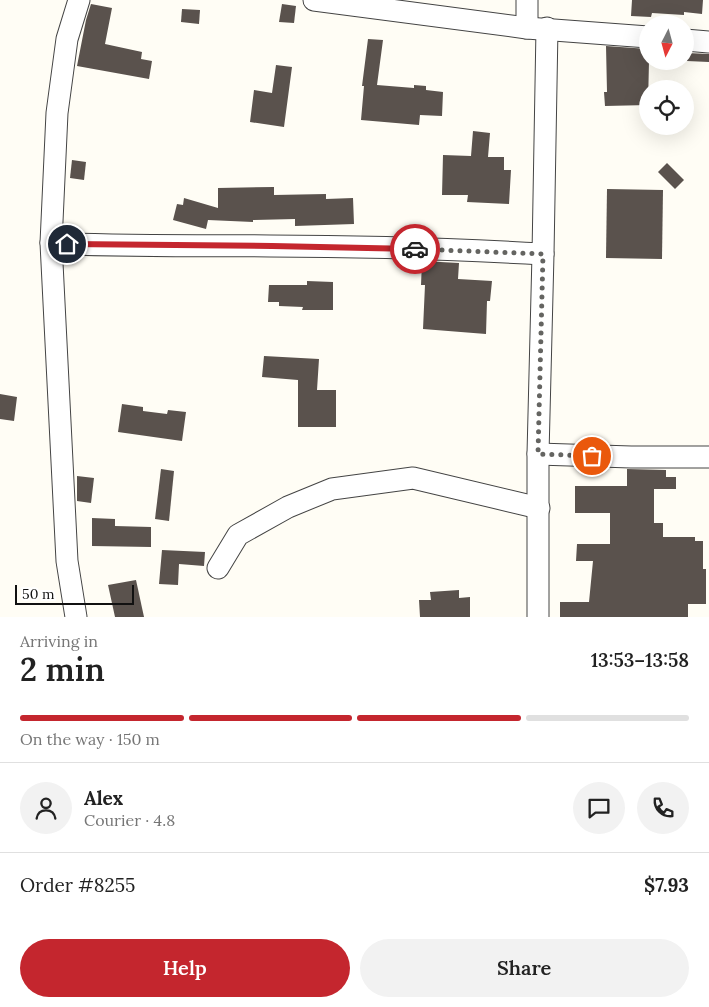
<!DOCTYPE html>
<html lang="en">
<head>
<meta charset="utf-8">
<style>
  :root { --surface:#fff; --page:#f2f2f2; --text:#222; --muted:#767676; --line:#e0e0e0; --accent:#c4262e }
  body { margin:0; font-family:Lora,serif; background:var(--page); color:var(--text); height:100vh; display:flex; flex-direction:column; font-size:19px; white-space:nowrap }
  * { box-sizing:border-box; margin:0 }
  p { font-size:16px; color:var(--muted) }
  .icon { flex:none; width:28px; height:28px; fill:none; stroke:currentColor; stroke-width:2; stroke-linecap:round; stroke-linejoin:round }
  .map { position:relative; height:617px; overflow:hidden }
  .sheet { display:flex; flex-direction:column; background:var(--surface); flex:1 }
  .sheet>* { flex:none }
  .needle { width:32px; rotate:186deg }
  .fabs { position:absolute; left:639px; top:15px; display:grid; gap:10px }
  .fabs a { display:grid; place-items:center; width:55px; height:55px; border-radius:50%; background:var(--surface); box-shadow:0 5px 20px #0002; font-size:25px }
  .scale { position:absolute; left:15px; bottom:12px; width:119px; box-sizing:border-box; padding-left:5px; border:2px solid #111; border-top:0; font-size:14px; line-height:18px; white-space:nowrap; color:#111; -webkit-text-stroke:4px #fff; paint-order:stroke }
  .pin { position:absolute; display:grid; place-items:center; width:42px; height:42px; color:#fff; margin:-21px; border:2px solid #fff; border-radius:50%; box-shadow:0 1px 5px #0007 }
  .courier { position:absolute; display:grid; place-items:center; width:50px; height:50px; margin:-25px; border:4px solid #c4262e; border-radius:50%; background:#fff; color:#222; box-shadow:0 1px 6px #0007 }
  .headline em { font-style:normal; font-weight:600 }
  .headline div { display:flex; flex-direction:column-reverse }
  .headline { display:flex; align-items:center; justify-content:space-between; height:85px; padding:0 20px }
  h1 { font-size:32px; font-weight:600; line-height:38px }
  .bar { display:grid; grid-template-columns:repeat(4,1fr); gap:8px 5px; align-content:center; height:60px; padding:0 20px }
  .bar i { height:6px; border-radius:4px; background:var(--line) }
  .bar .on { background:var(--accent) }
  .bar p { grid-column:span 4 }
  .line { display:flex; align-items:center; gap:12px; padding:0 20px; border-top:1px solid var(--line) }
  .line div { flex:1 }
  .round { display:grid; place-items:center; flex:none; width:52px; height:52px; border-radius:26px; background:var(--page) }
  .primary-button { display:flex; gap:10px; margin-top:auto; padding:10px 20px }
  .primary-button a { flex:1; height:58px; border-radius:30px; background:var(--accent); color:#fff; font-size:20px; font-weight:600; line-height:58px; text-align:center }
  .primary-button a+a { background:var(--page); color:var(--text) }
  .map>svg:first-child { display:block }
  .building { fill:#5a524d }
  .lines { fill:none; stroke-linecap:round; stroke-linejoin:round }
  .minor-casing { stroke:#444; stroke-width:23 }
  .minor { stroke:#fff; stroke-width:21 }
  .done { stroke:#646461; stroke-width:5; stroke-dasharray:0 9 }
  .route { stroke:#c4262e; stroke-width:6 }
</style>
</head>
<body>
<div class="map">
<svg width="709" height="617" viewBox="0 0 709 617">
  <rect width="100%" height="100%" fill="#fffdf5"/>
  <g class="building">
    <path d="M 632,0 L 703,0 L 702,14 L 684,12 L 684,15 L 652,13 L 651,17 L 631,16 Z"/>
    <path d="M 91,4 L 112,8 L 105,44 L 142,52 L 141,59 L 152,61 L 149,79 L 77,66 L 86,20 Z"/>
    <path d="M 282,4 L 296,6 L 294,23 L 279,22 Z"/>
    <path d="M 182,9 L 200,10 L 199,24 L 181,22 Z"/>
    <path d="M 368,39 L 383,40 L 377,85 L 414,88 L 414,85 L 426,86 L 426,90 L 443,92 L 442,116 L 420,115 L 419,125 L 361,120 L 364,86 L 362,86 Z"/>
    <path d="M 606,46 L 648,49 L 648,61 L 649,61 L 648,105 L 605,106 L 604,92 L 607,92 Z"/>
    <path d="M 687,53 L 709,54 L 709,62 L 687,61 Z"/>
    <path d="M 276,65 L 292,67 L 284,127 L 250,122 L 254,90 L 272,93 Z"/>
    <path d="M 473,131 L 490,133 L 488,157 L 504,157 L 504,170 L 511,170 L 509,204 L 467,202 L 468,195 L 442,195 L 443,155 L 471,156 Z"/>
    <path d="M 72,160 L 86,162 L 84,180 L 70,178 Z"/>
    <path d="M 667,163 L 684,180 L 675,189 L 658,172 Z"/>
    <path d="M 274,187 L 274,195 L 326,194 L 326,199 L 353,198 L 354,224 L 295,226 L 295,219 L 253,220 L 253,222 L 208,220 L 206,229 L 173,220 L 177,204 L 183,205 L 184,198 L 218,208 L 218,188 Z"/>
    <path d="M 607,189 L 663,190 L 662,259 L 606,258 Z"/>
    <path d="M 422,261 L 459,263 L 458,279 L 492,281 L 490,301 L 487,301 L 486,334 L 423,329 L 425,285 L 421,285 Z"/>
    <path d="M 307,281 L 333,282 L 333,310 L 302,310 L 303,307 L 279,306 L 279,302 L 268,302 L 269,285 L 307,285 Z"/>
    <path d="M 264,356 L 319,359 L 317,390 L 336,390 L 336,427 L 298,427 L 298,380 L 262,377 Z"/>
    <path d="M 0,394 L 17,397 L 14,421 L 0,419 Z"/>
    <path d="M 122,404 L 143,407 L 143,411 L 167,414 L 168,410 L 186,412 L 182,441 L 118,432 Z"/>
    <path d="M 161,469 L 174,471 L 169,521 L 155,519 Z"/>
    <path d="M 627,469 L 666,470 L 666,477 L 676,477 L 676,489 L 654,489 L 654,523 L 663,523 L 663,537 L 695,537 L 695,541 L 703,541 L 703,569 L 706,569 L 706,604 L 688,604 L 688,617 L 560,617 L 560,602 L 589,602 L 593,561 L 576,561 L 577,544 L 610,544 L 610,513 L 575,513 L 575,486 L 627,486 Z"/>
    <path d="M 77,476 L 94,478 L 91,503 L 77,501 Z"/>
    <path d="M 92,518 L 115,519 L 115,526 L 151,527 L 151,547 L 92,546 Z"/>
    <path d="M 162,550 L 205,552 L 204,566 L 179,564 L 178,585 L 159,584 Z"/>
    <path d="M 136,580 L 144,617 L 115,617 L 108,585 Z"/>
    <path d="M 459,590 L 459,598 L 470,597 L 470,617 L 420,617 L 419,600 L 431,600 L 430,592 Z"/>
  </g>
  <g class="lines">
    <g class="minor-casing">
      <g id="minor">
        <path d="M 314,0 L 527,28 L 648,37"/>
        <path d="M 527,28 L 527,0"/>
        <path d="M 685,40 L 709,42"/>
        <path d="M 51,243 C 124,247 197,245 270,246 C 361,246 452,249 543,254 L 547,28"/>
        <path d="M 538,454 L 631,457 L 709,457"/>
        <path d="M 218,568 L 238,535 L 288,507 L 332,489 L 413,478 L 539,508"/>
        <path d="M 76,617 L 67,561 L 51,243 L 57,113 L 67,39 L 79,0"/>
        <path d="M 538,617 L 538,454 L 543,254"/>
      </g>
    </g>
    <use href="#minor" class="minor"/>
  </g>
  <g class="lines">
    <path class="done" d="M 415,249 L 543,254 L 538,454 L 592,456"/>
    <path class="route" d="M 67,244 L 272,246 L 415,249"/>
  </g>
</svg>
<div class="fabs">
<a><svg class="needle" viewBox="-14 -14 28 28"><path d="M0-13l5 13h-10z" fill="#e53935"/><path d="M0 13l5-13h-10z" fill="#767676"/></svg></a>
<a><svg class="icon" aria-label="locate" viewBox="0 0 24 24"><circle cx="12" cy="12" r="6"/><path d="M12 2v4M12 18v4M2 12h4M18 12h4"/></svg></a>
</div>
<div class="scale">50 m</div>
<div class="pin" style="left:592px;top:456px;background:#ea580c"><svg class="icon" aria-label="bag" viewBox="0 0 24 24"><path d="M5 8h14l-1 12H6zM9 8a3 3 0 0 1 6 0"/></svg></div>
<div class="pin" style="left:67px;top:244px;background:#1f2937"><svg class="icon" aria-label="home" viewBox="0 0 24 24"><path d="M3 11l9-7 9 7M6 9v11h12V9"/></svg></div>
<div class="courier" style="left:415px;top:249px"><svg class="icon" aria-label="car" viewBox="0 0 24 24"><path d="M5 17H2v-5l4-1 3-4h7l3 4 3 1v5h-3M9 17h6M6 11h13"/><circle cx="7" cy="17" r="2"/><circle cx="17" cy="17" r="2"/></svg></div>
</div>
<section class="sheet">
<div class="headline"><div><h1>2 min</h1><p>Arriving in</p></div><em>13:53–13:58</em></div>
<div class="bar"><i class="on"></i><i class="on"></i><i class="on"></i><i></i><p>On the way · 150 m</p></div>
<div class="line" style="height:90px"><a class="round"><svg class="icon" aria-label="person" viewBox="0 0 24 24"><circle cx="12" cy="8" r="4"/><path d="M4 21q1-7 8-7t8 7"/></svg></a><div><b>Alex</b><p>Courier · 4.8</p></div><a class="round"><svg class="icon" aria-label="chat" viewBox="0 0 24 24"><path d="M4 5h16v11H9l-5 4z"/></svg></a><a class="round"><svg class="icon" aria-label="phone" viewBox="0 0 24 24"><path d="M5 4h4l2 5-3 2q2 4 5 5l2-3 5 2v4C11 20 4 13 5 4z"/></svg></a></div>
<div class="line" style="height:65px"><div>Order #8255</div><b>$7.93</b></div>
<div class="primary-button"><a>Help</a><a>Share</a></div>
</section>
</body>
</html>
